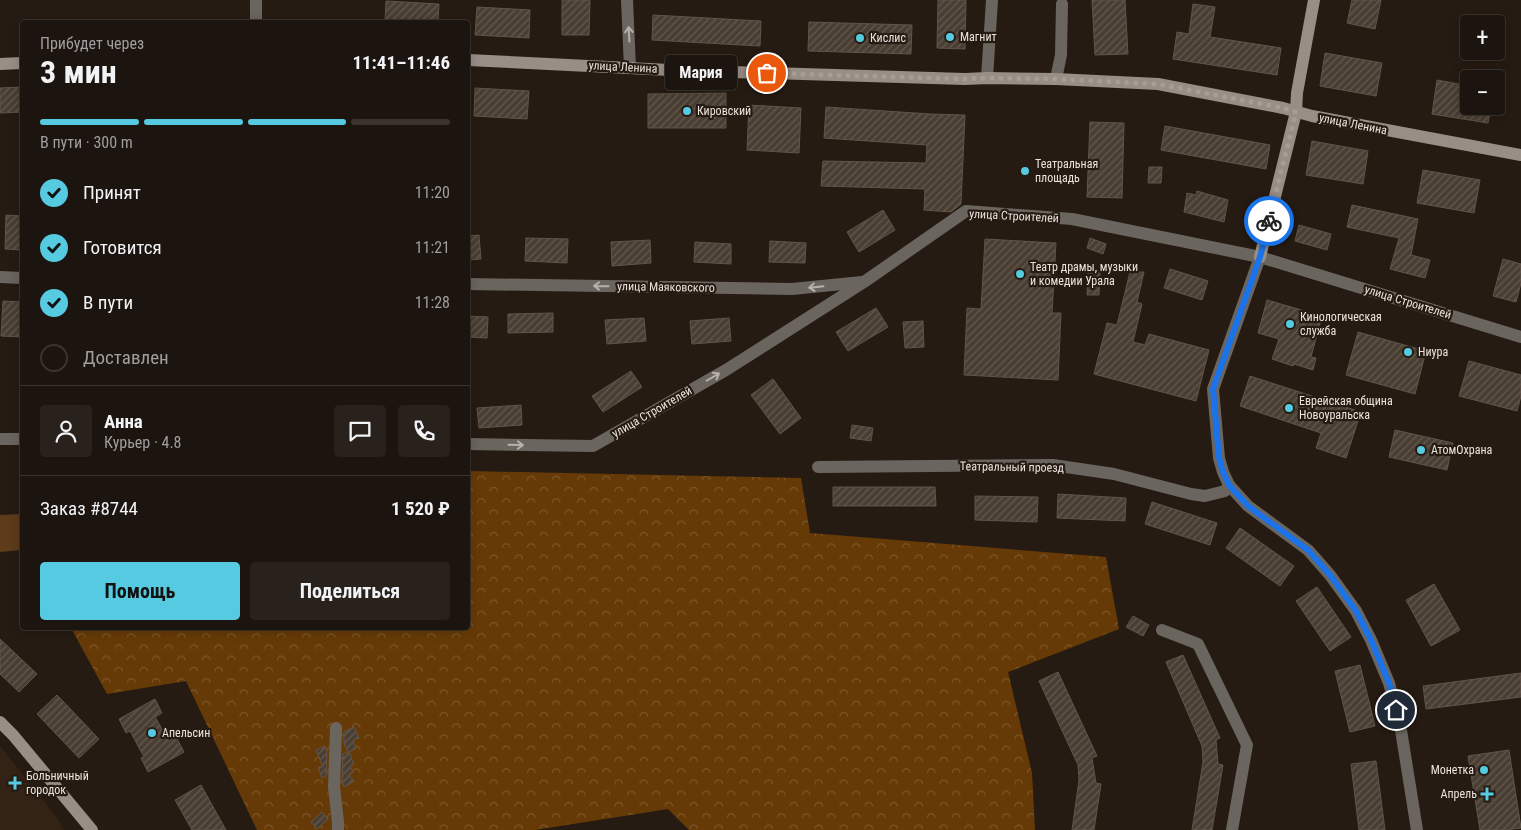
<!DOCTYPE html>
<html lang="ru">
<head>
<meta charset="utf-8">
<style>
  :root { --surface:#1c140e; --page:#29211c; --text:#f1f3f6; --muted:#a09e9e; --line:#3a332e; --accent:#55cae0 }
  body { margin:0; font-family:"Roboto Condensed",sans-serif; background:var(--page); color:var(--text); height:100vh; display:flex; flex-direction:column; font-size:19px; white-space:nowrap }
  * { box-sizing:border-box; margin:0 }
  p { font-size:16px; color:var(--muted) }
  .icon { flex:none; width:28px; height:28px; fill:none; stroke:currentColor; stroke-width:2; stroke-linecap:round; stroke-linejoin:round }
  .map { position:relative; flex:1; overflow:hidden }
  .panel { position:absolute; left:20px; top:20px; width:450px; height:610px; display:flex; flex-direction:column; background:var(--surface); border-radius:5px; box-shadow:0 2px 12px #0003,0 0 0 1px var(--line) }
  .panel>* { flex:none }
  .fabs { position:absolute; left:1460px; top:15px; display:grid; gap:10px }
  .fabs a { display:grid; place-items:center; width:45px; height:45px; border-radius:5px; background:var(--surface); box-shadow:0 2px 12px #0003,0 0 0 1px var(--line); font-size:25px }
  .pin { position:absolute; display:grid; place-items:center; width:42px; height:42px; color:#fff; margin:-21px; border:2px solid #fff; border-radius:50%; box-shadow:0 1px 5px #0007 }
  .courier { position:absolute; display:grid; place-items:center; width:50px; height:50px; margin:-25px; border:4px solid #1a73e8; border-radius:50%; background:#fff; color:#222; box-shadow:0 1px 6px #0007 }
  .bubble { position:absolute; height:35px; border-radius:5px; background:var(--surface); box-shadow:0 2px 12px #0003,0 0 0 1px var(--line); font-size:16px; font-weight:700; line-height:35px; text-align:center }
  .head em { font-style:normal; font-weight:700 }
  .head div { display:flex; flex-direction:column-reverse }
  .head { display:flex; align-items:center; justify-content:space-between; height:85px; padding:0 20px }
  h1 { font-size:32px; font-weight:700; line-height:38px }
  .bar { display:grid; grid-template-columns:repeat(4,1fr); gap:8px 5px; align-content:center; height:60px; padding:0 20px }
  .bar i { height:6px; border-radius:4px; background:var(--line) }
  .bar .current { background:var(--accent) }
  .bar p { grid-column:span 4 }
  .line { display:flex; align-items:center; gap:12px; padding:0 20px; border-top:1px solid var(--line) }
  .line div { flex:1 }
  .round { display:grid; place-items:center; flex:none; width:52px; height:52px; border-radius:5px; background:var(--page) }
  ol { padding:0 20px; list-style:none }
  li { display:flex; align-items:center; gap:15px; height:55px }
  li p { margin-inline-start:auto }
  li .icon { padding:5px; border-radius:50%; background:var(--accent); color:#111; stroke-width:4 }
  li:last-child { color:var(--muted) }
  li i { width:28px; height:28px; border:2px solid var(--line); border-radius:50% }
  .primary-button { display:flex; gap:10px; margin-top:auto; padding:10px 20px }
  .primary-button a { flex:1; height:58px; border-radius:5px; background:var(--accent); color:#111; font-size:20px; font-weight:700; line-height:58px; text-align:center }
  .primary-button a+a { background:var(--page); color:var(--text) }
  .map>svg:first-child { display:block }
  .built { fill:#332315 }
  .green { fill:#5d3b1b }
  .forest { fill:url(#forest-crowns) }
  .building { fill:url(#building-hatch); stroke:#615449 }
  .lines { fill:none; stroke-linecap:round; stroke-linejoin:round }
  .street { stroke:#6b6560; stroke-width:12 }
  .secondary { stroke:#988e86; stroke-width:12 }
  .oneway { stroke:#b8b1ab }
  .done { stroke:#a69d96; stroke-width:5; stroke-dasharray:0 9 }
  .route { stroke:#1a73e8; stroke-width:6 }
  .poi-dot { fill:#55cae0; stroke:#261b12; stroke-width:2 }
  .labels { text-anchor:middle; stroke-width:4.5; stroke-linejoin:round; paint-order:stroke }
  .poi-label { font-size:12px; fill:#ebe3dd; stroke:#261b12; text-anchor:start }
  .street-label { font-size:12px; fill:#ebe3dd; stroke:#261b12 }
</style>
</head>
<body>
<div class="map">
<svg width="1521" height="830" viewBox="0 0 1521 830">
  <defs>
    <pattern id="forest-crowns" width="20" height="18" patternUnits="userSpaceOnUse" patternTransform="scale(1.25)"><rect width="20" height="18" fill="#663a06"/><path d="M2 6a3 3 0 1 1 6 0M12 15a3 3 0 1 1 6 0" fill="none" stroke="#7c562a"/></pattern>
    <pattern id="building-hatch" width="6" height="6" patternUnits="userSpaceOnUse" patternTransform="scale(1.25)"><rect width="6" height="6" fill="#4a3e33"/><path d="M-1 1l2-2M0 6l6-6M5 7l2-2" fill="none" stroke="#645a50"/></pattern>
  </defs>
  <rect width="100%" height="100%" fill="#261b12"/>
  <path class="built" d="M 0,746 L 57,818 L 64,830 L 0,830 Z"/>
  <path class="green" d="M 22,514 L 22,550 L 0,552 L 0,515 Z"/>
  <path class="forest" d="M 468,471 L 801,478 L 810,533 L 1106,557 L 1119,629 L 1008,672 L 1032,773 L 1035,830 L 689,830 L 668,809 L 535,830 L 257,830 L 186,681 L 107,694 L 71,628 L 468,628 Z"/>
  <g class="building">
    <path d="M 562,0 L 590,0 L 589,35 L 562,35 Z"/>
    <path d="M 938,0 L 966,0 L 965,49 L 937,48 Z"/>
    <path d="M 1092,0 L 1125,0 L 1128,54 L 1095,55 Z"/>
    <path d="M 1352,0 L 1381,0 L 1375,29 L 1347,23 Z"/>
    <path d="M 386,1 L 439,4 L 438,22 L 385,22 Z"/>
    <path d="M 1193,4 L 1215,7 L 1210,37 L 1281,48 L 1277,75 L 1173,59 L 1177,32 L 1189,34 Z"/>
    <path d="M 477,7 L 530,10 L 529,38 L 475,35 Z"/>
    <path d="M 653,15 L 761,21 L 760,46 L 652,40 Z"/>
    <path d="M 809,22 L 912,25 L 911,54 L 808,51 Z"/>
    <path d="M 1325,53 L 1382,63 L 1376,96 L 1320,86 Z"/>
    <path d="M 1437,80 L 1469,86 L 1469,106 L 1491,106 L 1488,123 L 1432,114 Z"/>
    <path d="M 22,87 L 22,112 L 0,113 L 0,88 Z"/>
    <path d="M 475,88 L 529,91 L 527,119 L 474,116 Z"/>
    <path d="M 726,93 L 726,128 L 648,128 L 648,94 Z"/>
    <path d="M 749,105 L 801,108 L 799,153 L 747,150 Z"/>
    <path d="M 826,107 L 930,114 L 965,115 L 961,204 L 951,212 L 924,210 L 925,189 L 821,186 L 823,161 L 926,163 L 927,145 L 824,138 Z"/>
    <path d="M 1090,122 L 1124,123 L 1122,198 L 1087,197 Z"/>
    <path d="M 1165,126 L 1270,145 L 1266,169 L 1161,150 Z"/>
    <path d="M 1312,141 L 1368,151 L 1363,184 L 1306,175 Z"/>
    <path d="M 1149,167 L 1162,167 L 1161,183 L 1148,183 Z"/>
    <path d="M 1423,170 L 1480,180 L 1474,213 L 1417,203 Z"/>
    <path d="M 1197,191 L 1228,200 L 1224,222 L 1184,212 L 1187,193 L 1196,195 Z"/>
    <path d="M 1352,205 L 1418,219 L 1411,255 L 1430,260 L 1425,278 L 1390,269 L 1399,238 L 1347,227 Z"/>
    <path d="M 883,210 L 895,230 L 859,252 L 847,232 Z"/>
    <path d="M 6,215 L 22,216 L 22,250 L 5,249 Z"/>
    <path d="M 1299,225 L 1331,234 L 1327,250 L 1295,241 Z"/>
    <path d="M 479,235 L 481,259 L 468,260 L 468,236 Z"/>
    <path d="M 526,238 L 568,239 L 567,263 L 525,261 Z"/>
    <path d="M 1090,238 L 1106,244 L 1103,254 L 1087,248 Z"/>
    <path d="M 985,239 L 1056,243 L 1052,313 L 1061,313 L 1058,380 L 964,375 L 967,308 L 981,309 Z"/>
    <path d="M 650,240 L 651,263 L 612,266 L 611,242 Z"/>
    <path d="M 770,241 L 806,243 L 805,263 L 769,262 Z"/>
    <path d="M 695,242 L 731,244 L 731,264 L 694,262 Z"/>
    <path d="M 1503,259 L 1521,264 L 1521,283 L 1516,302 L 1493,296 Z"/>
    <path d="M 1170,269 L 1208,281 L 1202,300 L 1164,288 Z"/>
    <path d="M 1088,272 L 1100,272 L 1099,295 L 1087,295 Z"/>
    <path d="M 1130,272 L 1144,272 L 1137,302 L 1142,304 L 1133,342 L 1145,345 L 1149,334 L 1209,350 L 1196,401 L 1094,374 L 1107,323 L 1117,325 Z"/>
    <path d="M 1267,300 L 1322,316 L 1311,357 L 1316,358 L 1313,370 L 1294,364 L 1293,366 L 1272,359 L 1279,339 L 1258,333 Z"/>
    <path d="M 3,301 L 22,302 L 22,337 L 1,336 Z"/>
    <path d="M 876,308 L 888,327 L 848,351 L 836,332 Z"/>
    <path d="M 553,313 L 553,332 L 508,333 L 508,314 Z"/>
    <path d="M 468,316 L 488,317 L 487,338 L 468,337 Z"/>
    <path d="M 644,318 L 646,341 L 607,344 L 605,320 Z"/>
    <path d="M 729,318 L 731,341 L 692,344 L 690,321 Z"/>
    <path d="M 923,321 L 924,347 L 905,348 L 903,322 Z"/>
    <path d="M 1358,332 L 1426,351 L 1415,394 L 1346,375 Z"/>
    <path d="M 1469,361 L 1521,375 L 1521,396 L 1517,411 L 1459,396 Z"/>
    <path d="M 631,371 L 642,387 L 603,412 L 592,396 Z"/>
    <path d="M 1250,376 L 1361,412 L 1346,458 L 1316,448 L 1321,433 L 1240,406 Z"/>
    <path d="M 773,379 L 801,418 L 780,434 L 751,395 Z"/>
    <path d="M 521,405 L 522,425 L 479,428 L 477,408 Z"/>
    <path d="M 852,425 L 873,428 L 871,441 L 850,438 Z"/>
    <path d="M 1395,430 L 1453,443 L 1447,470 L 1389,457 Z"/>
    <path d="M 833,487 L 935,487 L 936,506 L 833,506 Z"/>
    <path d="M 1058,494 L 1126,498 L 1125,521 L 1057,518 Z"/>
    <path d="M 975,496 L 1038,497 L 1037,522 L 975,520 Z"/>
    <path d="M 1152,502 L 1217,523 L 1210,545 L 1145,524 Z"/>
    <path d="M 1240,528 L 1294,566 L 1280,586 L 1226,548 Z"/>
    <path d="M 1434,584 L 1460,630 L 1431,646 L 1406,600 Z"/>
    <path d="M 1317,587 L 1351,637 L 1330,651 L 1296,601 Z"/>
    <path d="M 1133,616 L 1149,625 L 1143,636 L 1126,627 Z"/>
    <path d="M 0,639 L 37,674 L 19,692 L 0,674 Z"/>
    <path d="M 1183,655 L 1220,738 L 1216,740 L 1218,764 L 1223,765 L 1212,830 L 1192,830 L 1203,762 L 1202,746 L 1166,662 Z"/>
    <path d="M 1360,665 L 1375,726 L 1350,732 L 1335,671 Z"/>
    <path d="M 1058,672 L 1097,756 L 1092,758 L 1096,783 L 1101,784 L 1094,830 L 1072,830 L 1079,780 L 1078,765 L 1039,681 Z"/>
    <path d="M 1521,673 L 1521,697 L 1426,709 L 1423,686 Z"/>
    <path d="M 57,695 L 99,739 L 79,758 L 37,714 Z"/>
    <path d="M 155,699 L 162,713 L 155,717 L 169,741 L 176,737 L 184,752 L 148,772 L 141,758 L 144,757 L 130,731 L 126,733 L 119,719 Z"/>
    <path d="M 354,727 L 359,738 L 353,740 L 356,748 L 349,752 L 354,764 L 350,766 L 353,772 L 349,775 L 354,781 L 344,787 L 342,783 L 343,754 L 348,752 L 344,743 L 344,732 Z"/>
    <path d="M 325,746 L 327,752 L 326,776 L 322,778 L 318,767 L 323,767 L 316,750 Z"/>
    <path d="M 1509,750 L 1521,828 L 1505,830 L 1480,830 L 1468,756 Z"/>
    <path d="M 1376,761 L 1385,830 L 1359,830 L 1351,764 Z"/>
    <path d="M 201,785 L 226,830 L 192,830 L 175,800 Z"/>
    <path d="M 322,812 L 328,819 L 317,829 L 311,822 Z"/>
  </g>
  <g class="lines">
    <g class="street">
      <path d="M 256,0 L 256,22"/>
      <path d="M 627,0 L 630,68"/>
      <path d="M 987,78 L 992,0"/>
      <path d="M 1056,79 L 1061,55 L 1062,4"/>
      <path d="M 1260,257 L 1213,389 L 1219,458 L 1223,472 L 1229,485 L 1248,506 L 1308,550 L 1330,575 L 1356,611 L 1371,640 L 1389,683 L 1400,724 L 1417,830"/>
      <path d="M 0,277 L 22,278"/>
      <path d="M 468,284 L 792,289 L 862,282"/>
      <path d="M 0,439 L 22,439"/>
      <path d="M 468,444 L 593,446 L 726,370 L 864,282 L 966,211 L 1072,219 L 1260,257 L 1521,337"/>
      <path d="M 818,467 L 1053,465 L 1114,474 L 1191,494 L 1205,496 L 1225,491 L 1229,485"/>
      <path d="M 1162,630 L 1198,644 L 1247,745 L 1232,830"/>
      <path d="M 336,728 L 334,787 L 338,822 L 338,830"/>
    </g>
    <g class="secondary">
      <path d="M 468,60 L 669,70 L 965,79 L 987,78 L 1056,79 L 1158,84 L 1283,108 L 1312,116 L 1521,155"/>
      <path d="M 0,64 L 22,63"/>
      <path d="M 1260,257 L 1296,112 L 1297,93 L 1314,0"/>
      <path d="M 0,722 L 13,735 L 92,830"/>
    </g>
  </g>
  <defs><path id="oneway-shaft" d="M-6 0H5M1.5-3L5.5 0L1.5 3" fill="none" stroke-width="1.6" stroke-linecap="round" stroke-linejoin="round" transform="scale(1.25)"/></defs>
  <g class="oneway">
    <use href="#oneway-shaft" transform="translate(629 34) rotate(-93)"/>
    <use href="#oneway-shaft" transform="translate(601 286) rotate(-179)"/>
    <use href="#oneway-shaft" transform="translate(816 287) rotate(174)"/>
    <use href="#oneway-shaft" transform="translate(713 377) rotate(-30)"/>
    <use href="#oneway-shaft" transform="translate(516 445) rotate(1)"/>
  </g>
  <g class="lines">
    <path class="done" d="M 767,73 L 965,79 L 988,78 L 1056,79 L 1158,84 L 1283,108 L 1296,112 L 1269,221"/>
    <path class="route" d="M 1269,221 L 1260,257 L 1213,389 L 1219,458 L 1223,472 L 1229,485 L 1248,506 L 1308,550 L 1330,575 L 1356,611 L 1371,640 L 1389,683 L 1396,710"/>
  </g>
  <g class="poi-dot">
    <circle cx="950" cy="37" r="5"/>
    <circle cx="860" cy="38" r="5"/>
    <circle cx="687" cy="111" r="5"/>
    <circle cx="1025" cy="171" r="5"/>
    <circle cx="1020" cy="274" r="5"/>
    <circle cx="1290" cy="324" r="5"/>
    <circle cx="1408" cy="352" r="5"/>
    <circle cx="1289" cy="408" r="5"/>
    <circle cx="1421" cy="450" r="5"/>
    <circle cx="152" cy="733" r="5"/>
    <circle cx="1484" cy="770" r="5"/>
    <path d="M12.5 775.5h5v5h5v5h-5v5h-5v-5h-5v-5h5z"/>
    <path d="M1484.5 786.5h5v5h5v5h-5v5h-5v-5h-5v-5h5z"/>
  </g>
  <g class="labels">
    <g class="poi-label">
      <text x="960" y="41">Магнит</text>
      <text x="870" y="42">Кислис</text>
      <text x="697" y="115">Кировский</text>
      <text x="1035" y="168">Театральная<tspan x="1035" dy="14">площадь</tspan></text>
      <text x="1030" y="271">Театр драмы, музыки<tspan x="1030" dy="14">и комедии Урала</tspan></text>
      <text x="1300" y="321">Кинологическая<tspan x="1300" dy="14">служба</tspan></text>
      <text x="1418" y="356">Ниура</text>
      <text x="1299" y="405">Еврейская община<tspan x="1299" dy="14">Новоуральска</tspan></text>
      <text x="1431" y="454">АтомОхрана</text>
      <text x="162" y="737">Апельсин</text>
      <text x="1474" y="774" text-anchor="end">Монетка</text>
      <text x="26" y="780">Больничный<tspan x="26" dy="14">городок</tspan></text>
      <text x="1477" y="798" text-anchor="end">Апрель</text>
    </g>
    <g class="street-label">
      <text transform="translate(623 67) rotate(3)" y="4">улица Ленина</text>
      <text transform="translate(1353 124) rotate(11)" y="4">улица Ленина</text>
      <text transform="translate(1014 216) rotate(3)" y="4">улица Строителей</text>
      <text transform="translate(666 287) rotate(1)" y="4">улица Маяковского</text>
      <text transform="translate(1408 302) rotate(17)" y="4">улица Строителей</text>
      <text transform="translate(652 412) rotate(-30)" y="4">улица Строителей</text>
      <text transform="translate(1012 467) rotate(1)" y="4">Театральный проезд</text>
    </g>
  </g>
</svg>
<div class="fabs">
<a>+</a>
<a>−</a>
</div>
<div class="pin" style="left:767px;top:73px;background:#ea580c"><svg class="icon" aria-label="bag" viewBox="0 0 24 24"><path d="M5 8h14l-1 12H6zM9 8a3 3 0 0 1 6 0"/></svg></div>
<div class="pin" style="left:1396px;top:710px;background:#1f2937"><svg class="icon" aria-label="home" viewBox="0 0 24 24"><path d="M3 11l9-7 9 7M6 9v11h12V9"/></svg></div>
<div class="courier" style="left:1269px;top:221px"><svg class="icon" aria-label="bike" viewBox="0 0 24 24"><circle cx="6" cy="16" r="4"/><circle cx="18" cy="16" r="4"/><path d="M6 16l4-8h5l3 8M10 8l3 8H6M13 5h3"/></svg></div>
<div class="bubble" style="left:665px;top:55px;width:72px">Мария</div>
<section class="panel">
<div class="head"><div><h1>3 мин</h1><p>Прибудет через</p></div><em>11:41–11:46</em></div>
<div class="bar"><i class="current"></i><i class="current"></i><i class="current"></i><i></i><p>В пути · 300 m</p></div>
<ol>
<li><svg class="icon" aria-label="check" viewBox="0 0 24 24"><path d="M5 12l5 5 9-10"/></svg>Принят<p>11:20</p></li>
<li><svg class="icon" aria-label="check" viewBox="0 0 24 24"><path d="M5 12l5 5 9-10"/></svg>Готовится<p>11:21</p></li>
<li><svg class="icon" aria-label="check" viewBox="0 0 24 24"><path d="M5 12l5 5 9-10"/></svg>В пути<p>11:28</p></li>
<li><i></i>Доставлен</li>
</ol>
<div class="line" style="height:90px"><a class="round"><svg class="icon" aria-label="person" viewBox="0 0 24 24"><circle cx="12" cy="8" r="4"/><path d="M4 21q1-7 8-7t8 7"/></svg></a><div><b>Анна</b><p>Курьер · 4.8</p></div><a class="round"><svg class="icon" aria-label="chat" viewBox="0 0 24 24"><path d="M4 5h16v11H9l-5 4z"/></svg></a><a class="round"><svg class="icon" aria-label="phone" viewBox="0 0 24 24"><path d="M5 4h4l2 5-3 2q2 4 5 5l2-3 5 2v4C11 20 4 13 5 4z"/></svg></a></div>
<div class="line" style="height:65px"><div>Заказ #8744</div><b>1 520 ₽</b></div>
<div class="primary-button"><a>Помощь</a><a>Поделиться</a></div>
</section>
</div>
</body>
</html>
